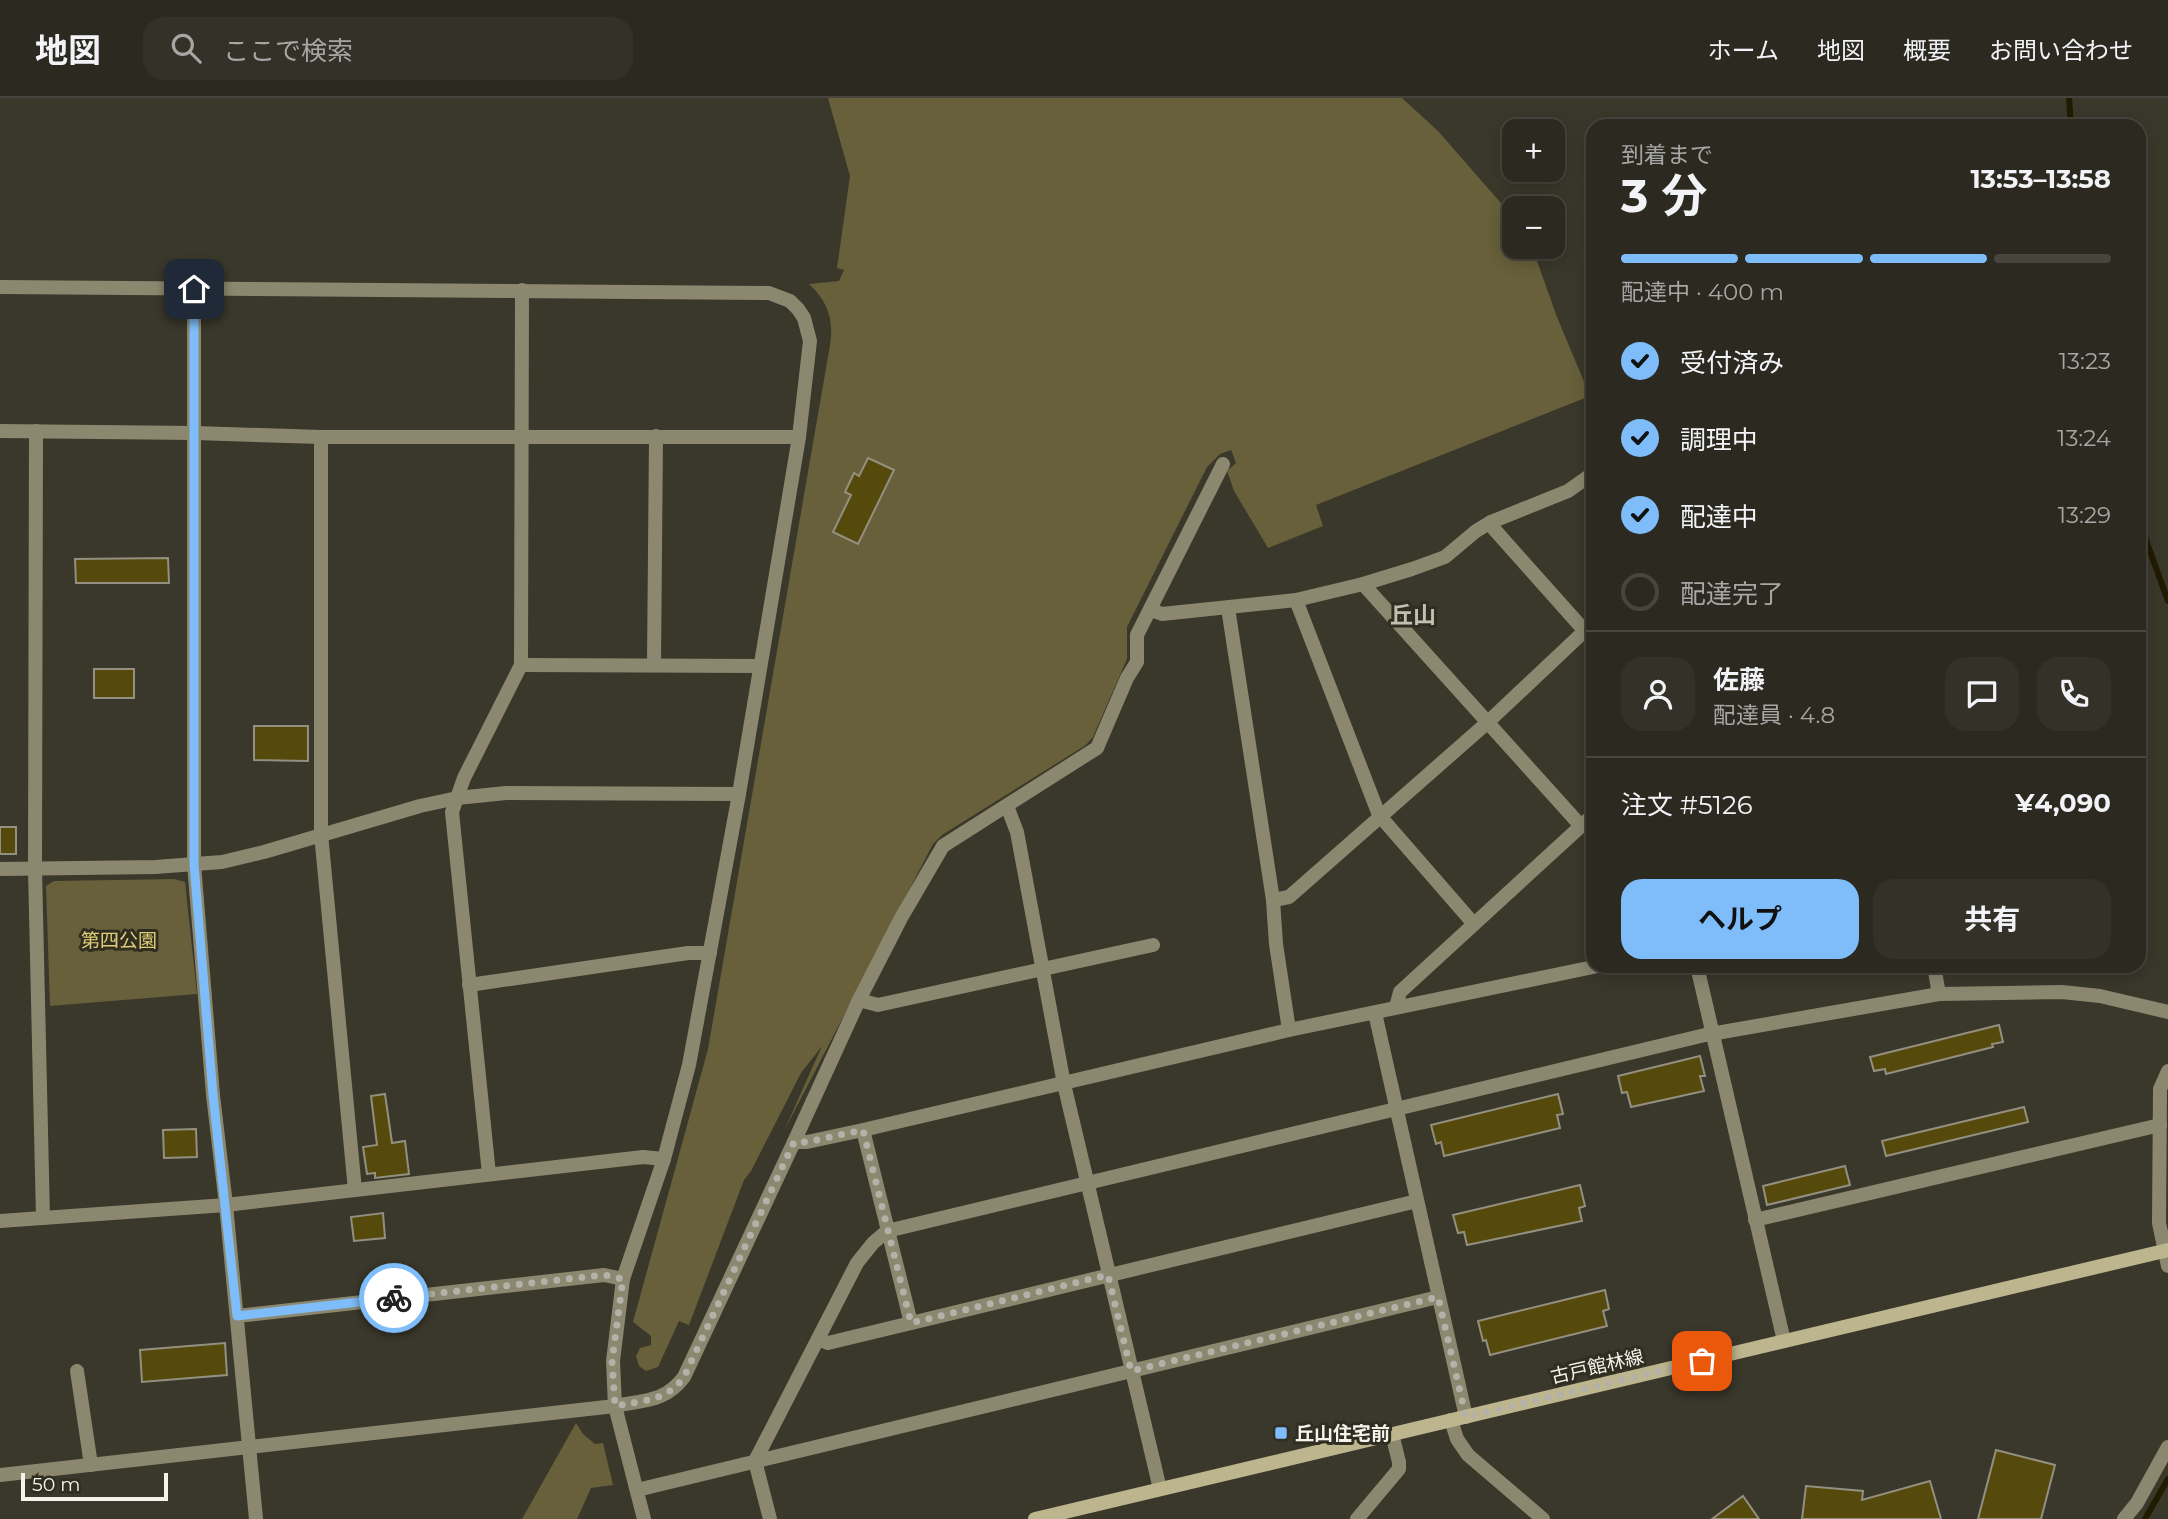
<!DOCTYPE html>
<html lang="ja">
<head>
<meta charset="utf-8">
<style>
  :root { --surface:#2c2920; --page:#343129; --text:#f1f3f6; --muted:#a6a6a5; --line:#48453e; --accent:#7ebdf9 }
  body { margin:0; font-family:Montserrat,"Noto Sans JP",sans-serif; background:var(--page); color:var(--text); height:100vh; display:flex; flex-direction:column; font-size:26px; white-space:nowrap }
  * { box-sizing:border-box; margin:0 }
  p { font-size:23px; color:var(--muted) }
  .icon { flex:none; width:38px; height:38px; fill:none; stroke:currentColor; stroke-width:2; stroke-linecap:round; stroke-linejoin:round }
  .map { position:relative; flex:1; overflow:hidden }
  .sheet { position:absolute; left:1586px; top:21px; width:560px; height:854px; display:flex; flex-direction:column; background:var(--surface); border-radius:21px; box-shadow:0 4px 18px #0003,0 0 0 2px var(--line) }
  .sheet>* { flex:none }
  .fabs { position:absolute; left:1502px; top:21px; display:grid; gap:14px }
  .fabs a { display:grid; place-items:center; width:63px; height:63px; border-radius:14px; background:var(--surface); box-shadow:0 4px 18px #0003,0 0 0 2px var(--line); font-size:35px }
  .scale { position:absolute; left:21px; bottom:18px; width:147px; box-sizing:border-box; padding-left:7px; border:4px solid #f5f4ec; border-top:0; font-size:19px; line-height:24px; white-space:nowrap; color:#f5f4ec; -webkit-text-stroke:5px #302d21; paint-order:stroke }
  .pin { position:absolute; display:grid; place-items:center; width:60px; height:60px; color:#fff; margin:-30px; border-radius:14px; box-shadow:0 4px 10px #0006 }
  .courier { position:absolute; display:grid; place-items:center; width:70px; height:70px; margin:-35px; border:5px solid #7ebdf9; border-radius:50%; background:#fff; color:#222; box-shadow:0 2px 9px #0007 }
  .summary em { font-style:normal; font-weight:700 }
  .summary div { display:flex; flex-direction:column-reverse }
  .summary { display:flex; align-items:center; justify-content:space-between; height:119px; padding:0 35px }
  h1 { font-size:46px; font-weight:700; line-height:52px }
  .bar { display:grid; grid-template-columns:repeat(4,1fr); gap:10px 7px; align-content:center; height:84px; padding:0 35px }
  .bar i { height:9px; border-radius:5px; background:var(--line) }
  .bar .active { background:var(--accent) }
  .bar p { grid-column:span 4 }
  .line { display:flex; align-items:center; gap:18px; padding:0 35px; border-top:2px solid var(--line) }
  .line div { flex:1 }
  .round { display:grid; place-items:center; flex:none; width:74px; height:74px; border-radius:21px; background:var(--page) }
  ol { padding:0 35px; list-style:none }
  li { display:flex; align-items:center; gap:21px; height:77px }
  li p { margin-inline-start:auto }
  li .icon { padding:7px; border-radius:50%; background:var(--accent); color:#111; stroke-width:4 }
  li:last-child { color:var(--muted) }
  li i { width:38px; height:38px; border:4px solid var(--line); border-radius:50% }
  .cta { display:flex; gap:14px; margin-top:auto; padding:14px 35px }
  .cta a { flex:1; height:80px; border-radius:21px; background:var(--accent); color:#111; font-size:28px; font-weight:700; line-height:80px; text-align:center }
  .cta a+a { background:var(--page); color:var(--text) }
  header { display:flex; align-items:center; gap:42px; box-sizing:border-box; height:98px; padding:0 35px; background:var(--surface); border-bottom:2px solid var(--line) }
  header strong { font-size:33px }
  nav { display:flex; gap:38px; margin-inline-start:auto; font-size:24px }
  .search { width:490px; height:63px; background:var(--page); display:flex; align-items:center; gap:18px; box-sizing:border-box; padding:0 24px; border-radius:21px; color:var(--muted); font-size:26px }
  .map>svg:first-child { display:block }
  .green { fill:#67603a }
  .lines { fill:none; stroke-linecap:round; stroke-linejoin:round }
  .stream { stroke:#211b00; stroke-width:6 }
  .building { fill:#554a0c; stroke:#939081; stroke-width:2 }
  .minor { stroke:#8c8870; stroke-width:14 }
  .tertiary { stroke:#8c8870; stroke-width:14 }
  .secondary { stroke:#bdb58e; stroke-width:14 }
  .done { stroke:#b4b2a8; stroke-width:7; stroke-dasharray:0 12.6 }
  .route { stroke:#7ebdf9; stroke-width:9 }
  .poi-dot { fill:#7ebdf9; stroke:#302d21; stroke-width:2.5 }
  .labels { text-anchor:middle; stroke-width:6; stroke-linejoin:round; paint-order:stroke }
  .park-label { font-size:19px; fill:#decd77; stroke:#302d21 }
  .street-label { font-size:19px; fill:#f5f4ec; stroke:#302d21 }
  .poi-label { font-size:19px; font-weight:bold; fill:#f5f4ec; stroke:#302d21; text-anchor:start }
  .quarter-label { font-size:23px; font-weight:bold; fill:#c2c0b1; stroke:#302d21 }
</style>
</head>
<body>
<header>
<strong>地図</strong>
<div class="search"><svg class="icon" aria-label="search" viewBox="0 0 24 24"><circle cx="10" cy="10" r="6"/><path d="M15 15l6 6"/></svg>ここで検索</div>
<nav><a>ホーム</a><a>地図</a><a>概要</a><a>お問い合わせ</a></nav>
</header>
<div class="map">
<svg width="2168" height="1421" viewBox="0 0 2168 1421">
  <rect width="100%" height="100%" fill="#3a372b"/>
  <g class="green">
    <path d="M 828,0 L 1402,0 L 1438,33 L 1514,120 L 1514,149 L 1532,149 L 1557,219 L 1590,298 L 1316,407 L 1323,428 L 1268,450 L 1234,393 L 1227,373 L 1236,365 L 1231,352 L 1220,356 L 1207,369 L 1127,529 L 1127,561 L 1093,639 L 1086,647 L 942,737 L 933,746 L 784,1033 L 822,948 L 801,975 L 751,1073 L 744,1082 L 689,1227 L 679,1223 L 658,1269 L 646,1273 L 639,1268 L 636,1258 L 640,1250 L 651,1247 L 651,1238 L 633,1224 L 708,951 L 830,247 C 834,223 828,203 809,186 L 839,183 L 844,172 L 837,170 L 850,78 Z"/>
    <path d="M 174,781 L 185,784 L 197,896 L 50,908 L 46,788 L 54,783 Z"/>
    <path d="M 576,1325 L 583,1336 L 595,1346 L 603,1345 L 613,1387 L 591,1390 L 577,1421 L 522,1421 Z"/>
  </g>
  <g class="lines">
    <g class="stream">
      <path d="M 2069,0 L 2071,28"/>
      <path d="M 2138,420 L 2168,503"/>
      <path d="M 2145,1421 L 2168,1381"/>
    </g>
  </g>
  <g class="building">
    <path d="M 868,360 L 894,372 L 858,446 L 833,434 L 851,397 L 845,394 L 854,375 L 859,378 Z"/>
    <path d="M 168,460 L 169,485 L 76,485 L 75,461 Z"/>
    <rect x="94" y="571" width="40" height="29"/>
    <path d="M 254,628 L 308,628 L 308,663 L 254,662 Z"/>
    <rect x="0" y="729" width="16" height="27"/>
    <path d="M 1999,927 L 2003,944 L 1992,946 L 1993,949 L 1886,976 L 1885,971 L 1874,973 L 1870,959 Z"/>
    <path d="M 1700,958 L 1705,978 L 1700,978 L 1704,993 L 1631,1009 L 1627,994 L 1622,995 L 1618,978 Z"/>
    <path d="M 385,996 L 392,1045 L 405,1043 L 409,1076 L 375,1080 L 375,1075 L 367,1076 L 363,1049 L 377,1047 L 371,998 Z"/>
    <path d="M 1558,996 L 1563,1016 L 1557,1017 L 1560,1030 L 1444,1058 L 1441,1044 L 1436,1046 L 1431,1027 Z"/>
    <path d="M 2024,1009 L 2028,1024 L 1886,1058 L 1882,1043 Z"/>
    <path d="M 196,1031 L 197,1059 L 164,1060 L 163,1032 Z"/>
    <path d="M 1845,1068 L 1850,1087 L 1767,1107 L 1763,1088 Z"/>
    <path d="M 1580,1087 L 1585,1108 L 1579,1110 L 1582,1123 L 1467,1147 L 1464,1134 L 1458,1135 L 1453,1117 Z"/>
    <path d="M 383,1115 L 385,1140 L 354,1143 L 351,1119 Z"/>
    <path d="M 1605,1192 L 1609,1211 L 1603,1213 L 1607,1228 L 1490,1257 L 1486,1242 L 1483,1243 L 1478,1223 Z"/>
    <path d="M 225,1245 L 227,1277 L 142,1284 L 140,1252 Z"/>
    <path d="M 1996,1352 L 2055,1367 L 2041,1421 L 1978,1421 Z"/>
    <path d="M 1930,1383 L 1941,1421 L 1802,1421 L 1806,1388 L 1863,1393 L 1862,1402 Z"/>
    <path d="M 1743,1398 L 1759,1421 L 1712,1421 Z"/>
  </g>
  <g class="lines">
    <g class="minor">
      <path d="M 194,190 L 194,766 L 213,997 L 226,1107 L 256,1421"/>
      <path d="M 0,333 L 195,335 L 321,339 L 799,339"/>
      <path d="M 36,333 L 35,771 L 43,1120"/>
      <path d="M 321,339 L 321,736 L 355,1092"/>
      <path d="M 1223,366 L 1137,537 L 1137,564 L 1127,580 L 1097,650 L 943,748 L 901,820 L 859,902 L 794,1044 L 807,1044 L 863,1032 L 1289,932 L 1598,868"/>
      <path d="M 1491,424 L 1494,431 L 1592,541"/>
      <path d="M 1363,486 L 1581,728"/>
      <path d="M 1296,502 L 1379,717 L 1473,825"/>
      <path d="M 1228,510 L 1273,802 L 1276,846 L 1289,932"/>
      <path d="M 1151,512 L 1162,516 L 1296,502 L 1363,486 L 1412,471 L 1445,459 L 1476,433 L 1491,424 L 1568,393 L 1592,376"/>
      <path d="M 654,566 L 656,338"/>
      <path d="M 521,567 L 760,568"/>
      <path d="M 1007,708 L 1017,734 L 1064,986 L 1160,1391"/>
      <path d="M 0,771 L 155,769 L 222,764 L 264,754 L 420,708 L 457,700 L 506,695 L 739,696"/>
      <path d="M 1273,802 L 1289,799 L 1488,624 L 1592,526"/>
      <path d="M 1697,868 L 1784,1243"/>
      <path d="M 1934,868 L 1939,896"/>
      <path d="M 469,887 L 688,855 L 710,855"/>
      <path d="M 859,902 L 878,907 L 1153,847"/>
      <path d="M 1396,909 L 1400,894 L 1592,718"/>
      <path d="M 1375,915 L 1466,1319"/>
      <path d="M 2168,973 L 2160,991 L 2159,1125 L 2168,1168"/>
      <path d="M 863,1032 L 911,1225"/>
      <path d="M 489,1076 L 452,714 L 464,680 L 521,567 L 522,192"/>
      <path d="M 1755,1122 L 2160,1027"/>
      <path d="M 0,1123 L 226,1107 L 643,1059 L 664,1061"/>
      <path d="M 237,1218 L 604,1177 L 623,1181"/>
      <path d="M 818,1241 L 828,1245 L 1417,1103"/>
      <path d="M 77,1273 L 91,1367"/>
      <path d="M 1451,1322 L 1457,1341 L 1468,1357 L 1543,1421"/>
      <path d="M 0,1377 L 615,1308"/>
      <path d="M 637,1392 L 1438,1199"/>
      <path d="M 770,1421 L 755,1363 L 857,1165 L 873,1145 L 887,1133 L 1705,937 L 1939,896 L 2062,894 L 2100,898 L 2168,914"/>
      <path d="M 1357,1421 L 1399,1371 L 1399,1364 L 1392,1336"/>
      <path d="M 2124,1421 L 2137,1405 L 2168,1349"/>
    </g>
    <g class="tertiary">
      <path d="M 0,189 L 769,195 L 790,203 L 798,211 L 804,220 L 810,243 L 799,339 L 739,696 L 689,967 L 664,1061 L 623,1181 L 613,1263 L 615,1308 L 644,1421"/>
      <path d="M 615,1308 C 645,1302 665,1304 684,1279 L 794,1044"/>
    </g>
    <path class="secondary" d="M 1035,1421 L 2168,1152"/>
  </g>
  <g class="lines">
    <path class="done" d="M 394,1200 L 604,1177 L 623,1181 L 612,1263 L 615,1308 C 644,1302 665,1304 684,1279 L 794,1044 L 807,1044 L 863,1032 L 911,1225 L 1108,1177 L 1131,1273 L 1438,1199 L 1466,1319 L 1702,1263"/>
    <path class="route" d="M 194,191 L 194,766 L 213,997 L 237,1218 L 394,1200"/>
  </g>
  <rect class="poi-dot" x="1274" y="1328" width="14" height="14" rx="3.5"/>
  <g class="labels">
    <g class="park-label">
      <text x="119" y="849">第四公園</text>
    </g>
    <g class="street-label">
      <text transform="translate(1597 1268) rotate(-13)" y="7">古戸館林線</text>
    </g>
    <g class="poi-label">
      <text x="1295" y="1342">丘山住宅前</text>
    </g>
    <g class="quarter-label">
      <text x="1413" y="525">丘山</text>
    </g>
  </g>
</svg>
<div class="fabs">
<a>+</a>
<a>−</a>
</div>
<div class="scale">50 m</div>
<div class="pin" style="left:1702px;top:1263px;background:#ea580c"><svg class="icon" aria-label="bag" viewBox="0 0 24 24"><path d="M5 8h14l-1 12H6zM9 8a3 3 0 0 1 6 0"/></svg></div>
<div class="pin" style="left:194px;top:191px;background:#1f2937"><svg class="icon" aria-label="home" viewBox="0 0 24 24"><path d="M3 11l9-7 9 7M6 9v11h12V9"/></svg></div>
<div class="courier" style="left:394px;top:1200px"><svg class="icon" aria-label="bike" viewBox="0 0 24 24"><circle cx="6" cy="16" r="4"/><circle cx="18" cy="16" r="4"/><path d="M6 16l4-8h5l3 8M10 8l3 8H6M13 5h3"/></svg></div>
<section class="sheet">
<div class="summary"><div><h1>3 分</h1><p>到着まで</p></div><em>13:53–13:58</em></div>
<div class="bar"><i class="active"></i><i class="active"></i><i class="active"></i><i></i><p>配達中 · 400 m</p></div>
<ol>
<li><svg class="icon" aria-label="check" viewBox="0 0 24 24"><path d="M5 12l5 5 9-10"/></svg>受付済み<p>13:23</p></li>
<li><svg class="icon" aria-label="check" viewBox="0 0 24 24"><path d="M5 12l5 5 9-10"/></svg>調理中<p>13:24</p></li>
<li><svg class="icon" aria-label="check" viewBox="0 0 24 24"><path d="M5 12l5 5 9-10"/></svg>配達中<p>13:29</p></li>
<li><i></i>配達完了</li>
</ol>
<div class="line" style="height:126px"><a class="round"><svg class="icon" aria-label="person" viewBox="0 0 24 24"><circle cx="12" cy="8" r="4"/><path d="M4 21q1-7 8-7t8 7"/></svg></a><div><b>佐藤</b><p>配達員 · 4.8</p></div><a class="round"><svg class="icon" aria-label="chat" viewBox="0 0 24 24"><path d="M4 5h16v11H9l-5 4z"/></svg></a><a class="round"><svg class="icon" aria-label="phone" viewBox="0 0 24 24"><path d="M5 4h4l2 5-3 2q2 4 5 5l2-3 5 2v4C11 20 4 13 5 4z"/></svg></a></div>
<div class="line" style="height:91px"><div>注文 #5126</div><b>¥4,090</b></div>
<div class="cta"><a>ヘルプ</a><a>共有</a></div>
</section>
</div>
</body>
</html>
